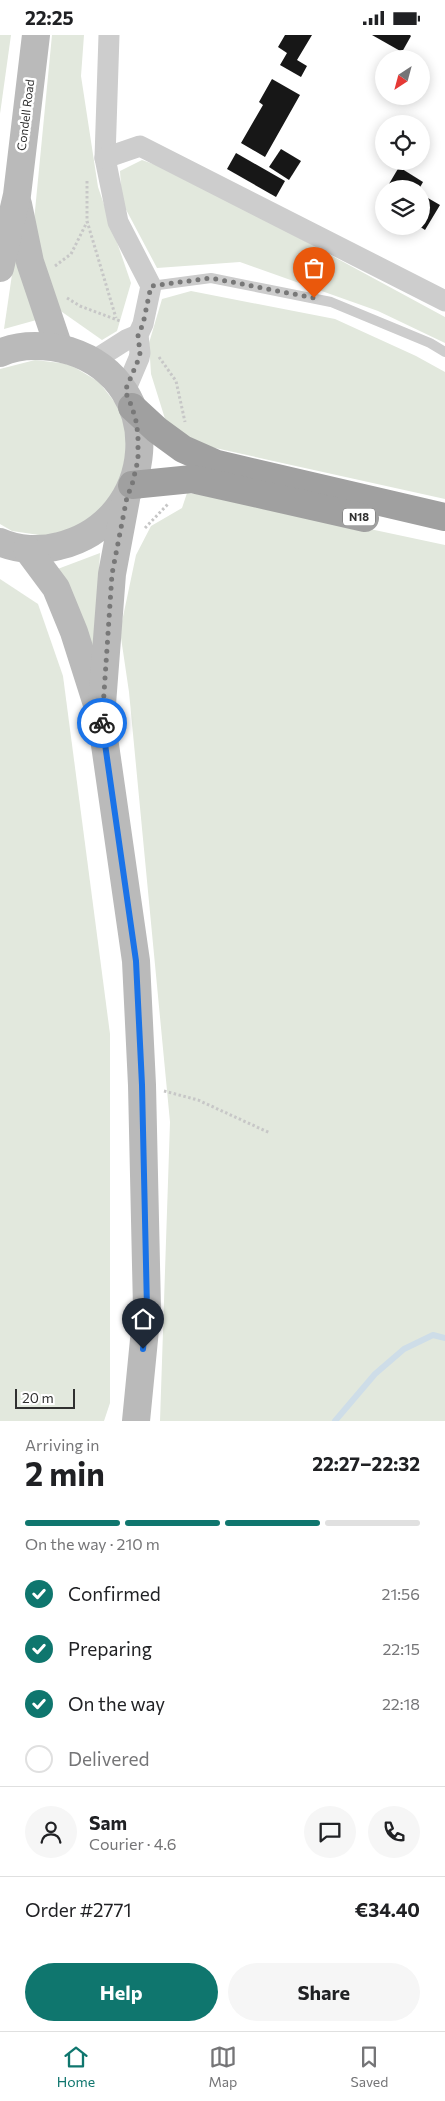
<!DOCTYPE html>
<html lang="en">
<head>
<meta charset="utf-8">
<style>
  :root { --surface:#fff; --page:#f6f6f6; --text:#202124; --muted:#757577; --line:#e0e0e0; --accent:#0f766e }
  body { margin:0; font-family:Commissioner,sans-serif; background:var(--page); color:var(--text); height:100vh; display:flex; flex-direction:column; font-size:19px; white-space:nowrap }
  * { box-sizing:border-box; margin:0 }
  p { font-size:16px; color:var(--muted) }
  .icon { flex:none; width:28px; height:28px; fill:none; stroke:currentColor; stroke-width:2; stroke-linecap:round; stroke-linejoin:round }
  .map { position:relative; height:1386px; overflow:hidden }
  .details { display:flex; flex-direction:column; background:var(--surface); flex:1 }
  .details>* { flex:none }
  .needle { width:32px; rotate:216deg }
  .buttons { position:absolute; left:375px; top:15px; display:grid; gap:10px }
  .buttons a { display:grid; place-items:center; width:55px; height:55px; border-radius:50%; background:var(--surface); box-shadow:0 2px 12px #0003; font-size:25px }
  .scale { position:absolute; left:15px; bottom:12px; width:60px; box-sizing:border-box; padding-left:5px; border:2px solid #303030; border-top:0; font-size:14px; line-height:18px; white-space:nowrap; color:#303030; -webkit-text-stroke:4px #fff; paint-order:stroke }
  .pin { position:absolute; display:grid; place-items:center; width:42px; height:42px; color:#fff; margin:-51px -21px; border-radius:50% 50% 50% 0; rotate:-45deg; box-shadow:0 0 5px #0007 }
  .pin .icon { rotate:45deg }
  .courier { position:absolute; display:grid; place-items:center; width:50px; height:50px; margin:-25px; border:4px solid #1a73e8; border-radius:50%; background:#fff; color:#222; box-shadow:0 1px 6px #0007 }
  .overview em { font-style:normal; font-weight:700 }
  .overview div { display:flex; flex-direction:column-reverse }
  .overview { display:flex; align-items:center; justify-content:space-between; height:85px; padding:0 25px }
  h1 { font-size:32px; font-weight:700; line-height:38px }
  .bar { display:grid; grid-template-columns:repeat(4,1fr); gap:8px 5px; align-content:center; height:60px; padding:0 25px }
  .bar i { height:6px; border-radius:4px; background:var(--line) }
  .bar .current { background:var(--accent) }
  .bar p { grid-column:span 4 }
  .line { display:flex; align-items:center; gap:12px; padding:0 25px; border-top:1px solid var(--line) }
  .line div { flex:1 }
  .round { display:grid; place-items:center; flex:none; width:52px; height:52px; border-radius:26px; background:var(--page) }
  ol { padding:0 25px; list-style:none }
  li { display:flex; align-items:center; gap:15px; height:55px }
  li p { margin-inline-start:auto }
  li .icon { padding:5px; border-radius:50%; background:var(--accent); color:#fff; stroke-width:4 }
  li:last-child { color:var(--muted) }
  li i { width:28px; height:28px; border:2px solid var(--line); border-radius:50% }
  .primary-button { display:flex; gap:10px; margin-top:auto; padding:10px 25px }
  .primary-button a { flex:1; height:58px; border-radius:30px; background:var(--accent); color:#fff; font-size:20px; font-weight:700; line-height:58px; text-align:center }
  .primary-button a+a { background:var(--page); color:var(--text) }
  .status { display:flex; justify-content:space-between; align-items:center; height:35px; padding:0 25px; background:var(--surface); direction:ltr }
  .status svg { height:14px; fill:currentColor }
  .tab-bar { display:flex; justify-content:space-around; align-items:center; height:70px; border-top:1px solid var(--line); background:var(--surface); font-size:14px; color:var(--muted) }
  .tab-bar a { display:grid; justify-items:center; gap:2px }
  .tab-bar .current { color:var(--accent) }
  .map>svg:first-child { display:block }
  .green { fill:#e2e8dd }
  .lines { fill:none; stroke-linecap:round; stroke-linejoin:round }
  .stream { stroke:#cedde8; stroke-width:6 }
  .building { fill:#171717 }
  .path { stroke:#c7c7c7; stroke-width:3; stroke-dasharray:2.5 2.5; stroke-linecap:butt }
  .service { stroke:#cdcdcd; stroke-width:10 }
  .minor { stroke:#cdcdcd; stroke-width:21 }
  .secondary { stroke:#bababa; stroke-width:28 }
  .trunk { stroke:#a0a0a0; stroke-width:28 }
  .done { stroke:#787878; stroke-width:5; stroke-dasharray:0 9 }
  .route { stroke:#1a73e8; stroke-width:6 }
  .labels { text-anchor:middle; stroke-width:5; stroke-linejoin:round; paint-order:stroke }
  .shield { fill:#fff; stroke:#6e6e6e; stroke-width:1 }
  .shield-label { font-size:11px; font-weight:bold; fill:#303030 }
  .street-label { font-size:12px; fill:#303030; stroke:#fff }
</style>
</head>
<body>
<div class="status"><b>22:25</b><svg viewBox="0 0 49 12"><path d="M0 12V9h3v3zM5 12V6h3v6zM10 12V3h3v9zM15 12V0h3v12zM26 1h20v11H26zM47 4h2v5h-2z"/></svg></div>
<div class="map">
<svg width="445" height="1386" viewBox="0 0 445 1386">
  <rect width="100%" height="100%" fill="#fff"/>
  <g class="green">
    <path d="M 0,0 L 11,0 L 0,79 Z"/>
    <path d="M 52,0 L 84,0 L 81,41 L 98,152 L 131,248 L 117,296 L 102,305 L 55,272 L 31,217 Z"/>
    <path d="M 142,125 L 181,139 L 445,282 L 445,308 L 378,276 L 240,227 L 157,233 L 122,167 L 120,136 Z"/>
    <path d="M 15,219 L 40,284 L 4,294 Z"/>
    <path d="M 191,256 L 335,284 L 416,321 L 445,337 L 445,464 L 197,409 L 166,387 L 151,339 L 149,308 L 162,264 Z"/>
    <path d="M 35,325 L 69,329 L 99,347 L 120,374 L 128,407 L 124,441 L 107,471 L 80,492 L 46,501 L 12,496 L 0,489 L 0,334 Z"/>
    <path d="M 187,458 L 215,461 L 445,510 L 445,1386 L 160,1386 L 170,1087 L 129,657 L 120,596 L 136,520 L 151,491 L 182,473 Z"/>
    <path d="M 100,518 L 94,628 L 55,535 Z"/>
    <path d="M 0,544 L 38,569 L 63,641 L 110,999 L 110,1368 L 104,1386 L 0,1386 Z"/>
  </g>
  <g class="lines">
    <path class="stream" d="M 335,1386 L 375,1339 L 404,1314 L 433,1300 L 445,1303"/>
  </g>
  <g class="building">
    <path d="M 285,0 L 312,0 L 297,25 L 307,31 L 301,42 L 280,30 L 287,18 L 278,12 Z"/>
    <path d="M 372,0 L 410,0 L 411,1 L 402,17 Z"/>
    <path d="M 272,44 L 300,60 L 265,122 L 241,108 L 263,70 L 259,67 Z"/>
    <path d="M 281,114 L 301,126 L 289,145 L 269,132 Z"/>
    <path d="M 236,118 L 285,146 L 276,162 L 227,134 Z"/>
    <path d="M 399,132 L 423,147 L 419,154 L 386,154 Z"/>
    <path d="M 384,158 L 384,170 L 379,166 Z"/>
    <path d="M 421,159 L 440,170 L 425,195 L 419,191 L 421,191 Z"/>
  </g>
  <g class="lines">
    <g class="path">
      <path d="M 87,146 L 87,186 L 116,283"/>
      <path d="M 55,231 L 71,219 L 87,187"/>
      <path d="M 67,263 L 80,271 L 120,286"/>
      <path d="M 159,322 L 176,346 L 185,387"/>
      <path d="M 145,493 L 168,469"/>
      <path d="M 164,1056 L 198,1065 L 270,1098"/>
    </g>
    <path class="service" d="M 151,251 L 211,243 L 331,267 L 430,308 L 445,317"/>
    <g class="minor">
      <path d="M 109,0 L 105,123 L 118,187 L 151,251 L 143,289 L 138,300 L 140,318 L 139,323 L 125,356"/>
      <path d="M 105,123 L 140,111 L 445,266"/>
      <path d="M 93,326 L 126,305 L 138,300"/>
    </g>
    <g class="secondary">
      <path d="M 18,169 L 30,227 L 59,313"/>
      <path d="M 0,233 L 17,160 L 36,0"/>
      <path d="M 0,318 C 21,308 49,310 70,316 C 170,348 158,487 59,511 C 41,516 17,515 0,507"/>
      <path d="M 27,514 L 56,553 L 74,597 L 101,682 L 136,926 L 142,1050 L 147,1274 L 136,1386"/>
      <path d="M 102,669 L 112,539 L 126,464"/>
    </g>
    <g class="trunk">
      <path d="M 132,372 L 157,395 L 183,414 L 217,429 L 445,482"/>
      <path d="M 132,450 L 192,444 L 365,483"/>
    </g>
  </g>
  <g class="lines">
    <path class="done" d="M 102,688 L 112,539 L 127,462 L 132,450 L 138,425 L 138,400 L 136,386 L 132,372 L 125,356 L 139,323 L 140,318 L 138,300 L 143,289 L 151,251 L 211,243 L 314,263"/>
    <path class="route" d="M 102,688 L 136,926 L 142,1050 L 147,1274 L 143,1314"/>
  </g>
  <g class="labels">
    <rect class="shield" x="343" y="473.5" width="32" height="17" rx="4"/>
    <g class="shield-label">
      <text x="359" y="486">N18</text>
    </g>
    <g class="street-label">
      <text transform="translate(26 80) rotate(-83)" y="4">Condell Road</text>
    </g>
  </g>
</svg>
<div class="buttons">
<a><svg class="needle" viewBox="-14 -14 28 28"><path d="M0-13l5 13h-10z" fill="#e53935"/><path d="M0 13l5-13h-10z" fill="#757577"/></svg></a>
<a><svg class="icon" aria-label="locate" viewBox="0 0 24 24"><circle cx="12" cy="12" r="6"/><path d="M12 2v4M12 18v4M2 12h4M18 12h4"/></svg></a>
<a><svg class="icon" aria-label="layers" viewBox="0 0 24 24"><path d="M12 4l9 5-9 5-9-5zM3 14l9 5 9-5"/></svg></a>
</div>
<div class="scale">20 m</div>
<div class="pin" style="left:314px;top:263px;background:#ea580c"><svg class="icon" aria-label="bag" viewBox="0 0 24 24"><path d="M5 8h14l-1 12H6zM9 8a3 3 0 0 1 6 0"/></svg></div>
<div class="pin" style="left:143px;top:1314px;background:#1f2937"><svg class="icon" aria-label="home" viewBox="0 0 24 24"><path d="M3 11l9-7 9 7M6 9v11h12V9"/></svg></div>
<div class="courier" style="left:102px;top:688px"><svg class="icon" aria-label="bike" viewBox="0 0 24 24"><circle cx="6" cy="16" r="4"/><circle cx="18" cy="16" r="4"/><path d="M6 16l4-8h5l3 8M10 8l3 8H6M13 5h3"/></svg></div>
</div>
<section class="details">
<div class="overview"><div><h1>2 min</h1><p>Arriving in</p></div><em>22:27–22:32</em></div>
<div class="bar"><i class="current"></i><i class="current"></i><i class="current"></i><i></i><p>On the way · 210 m</p></div>
<ol>
<li><svg class="icon" aria-label="check" viewBox="0 0 24 24"><path d="M5 12l5 5 9-10"/></svg>Confirmed<p>21:56</p></li>
<li><svg class="icon" aria-label="check" viewBox="0 0 24 24"><path d="M5 12l5 5 9-10"/></svg>Preparing<p>22:15</p></li>
<li><svg class="icon" aria-label="check" viewBox="0 0 24 24"><path d="M5 12l5 5 9-10"/></svg>On the way<p>22:18</p></li>
<li><i></i>Delivered</li>
</ol>
<div class="line" style="height:90px"><a class="round"><svg class="icon" aria-label="person" viewBox="0 0 24 24"><circle cx="12" cy="8" r="4"/><path d="M4 21q1-7 8-7t8 7"/></svg></a><div><b>Sam</b><p>Courier · 4.6</p></div><a class="round"><svg class="icon" aria-label="chat" viewBox="0 0 24 24"><path d="M4 5h16v11H9l-5 4z"/></svg></a><a class="round"><svg class="icon" aria-label="phone" viewBox="0 0 24 24"><path d="M5 4h4l2 5-3 2q2 4 5 5l2-3 5 2v4C11 20 4 13 5 4z"/></svg></a></div>
<div class="line" style="height:65px"><div>Order #2771</div><b>€34.40</b></div>
<div class="primary-button"><a>Help</a><a>Share</a></div>
</section>
<nav class="tab-bar">
<a class="current"><svg class="icon" aria-label="home" viewBox="0 0 24 24"><path d="M3 11l9-7 9 7M6 9v11h12V9"/></svg>Home</a>
<a><svg class="icon" aria-label="map" viewBox="0 0 24 24"><path d="M3 6l6-2 6 2 6-2v14l-6 2-6-2-6 2zM9 4v14M15 6v14"/></svg>Map</a>
<a><svg class="icon" aria-label="saved" viewBox="0 0 24 24"><path d="M7 4h10v16l-5-4-5 4z"/></svg>Saved</a>
</nav>
</body>
</html>
